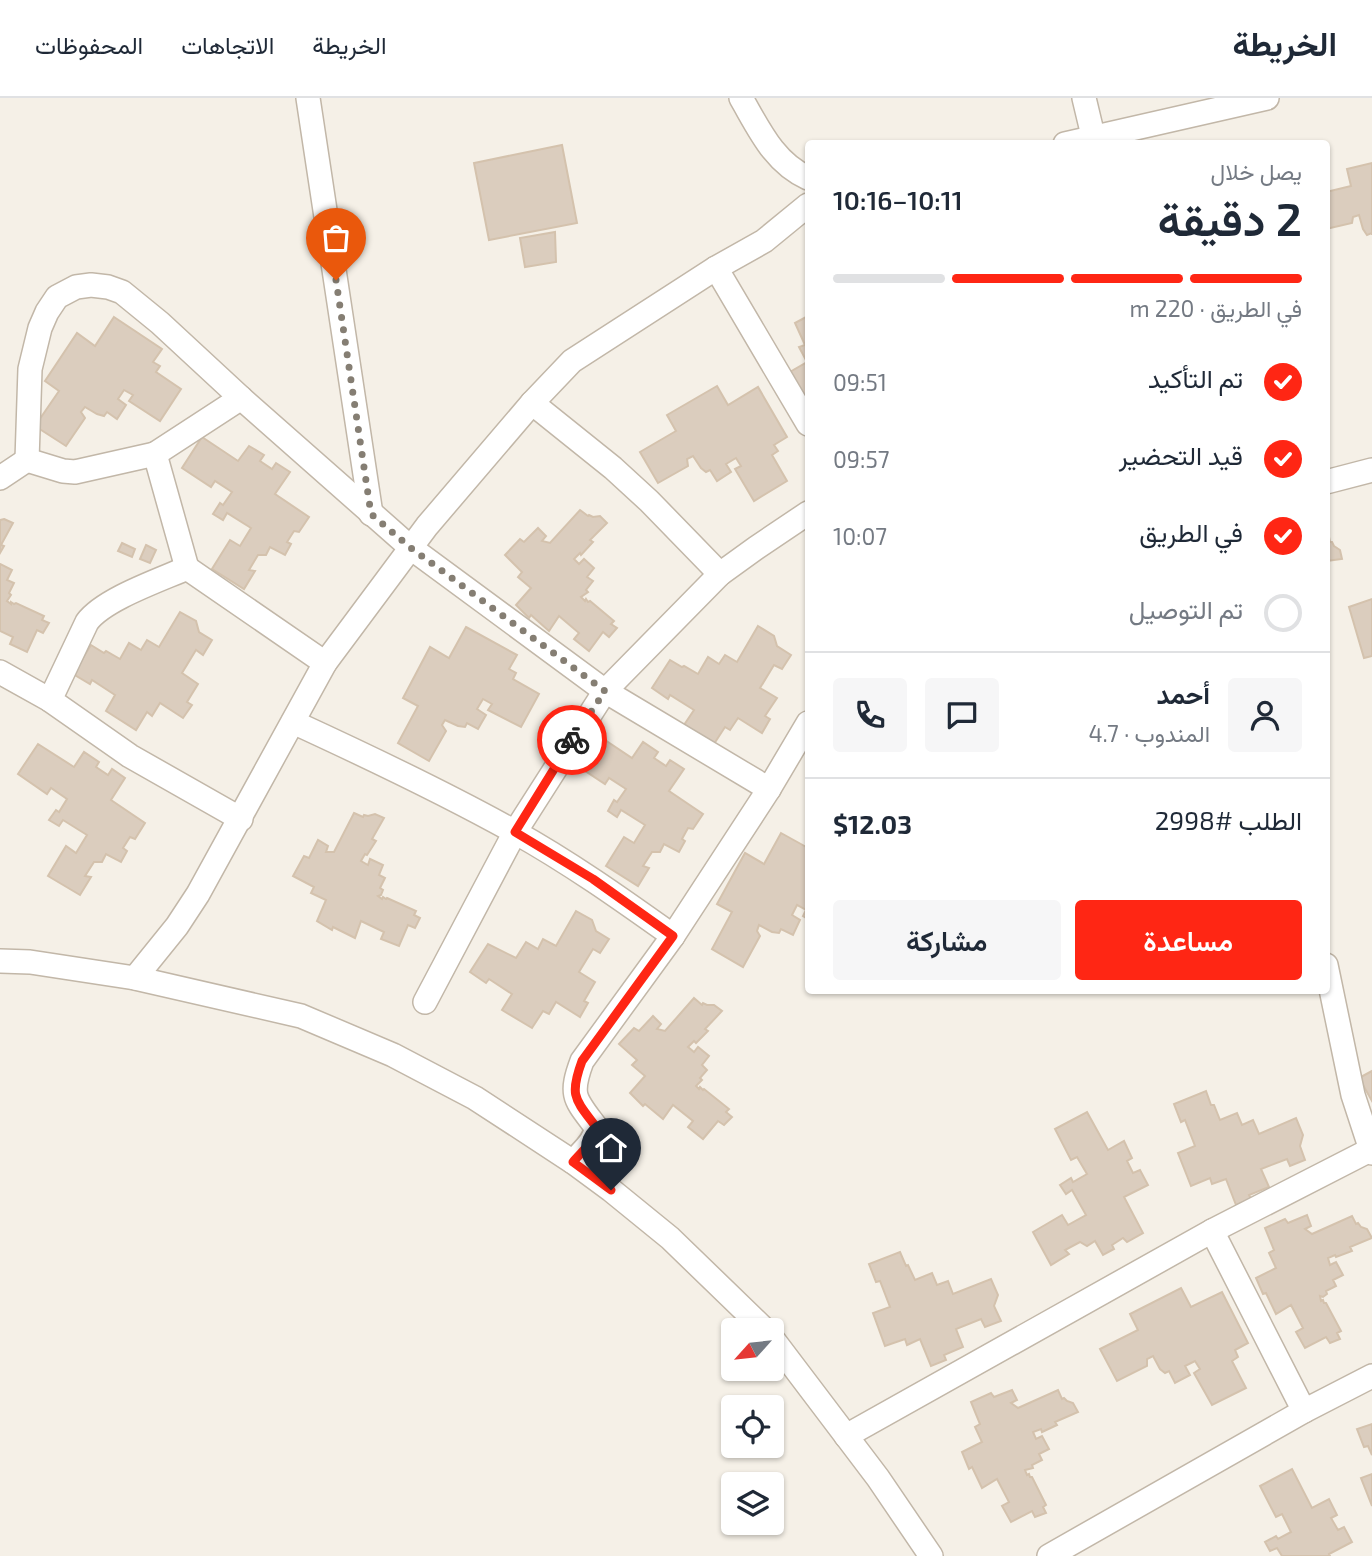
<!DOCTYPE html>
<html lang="ar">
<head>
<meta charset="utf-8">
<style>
  :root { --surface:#fff; --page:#f6f6f7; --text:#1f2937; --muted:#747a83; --line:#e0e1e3; --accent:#ff2614 }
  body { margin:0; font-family:"Exo 2",Vazirmatn,sans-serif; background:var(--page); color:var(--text); direction:rtl; height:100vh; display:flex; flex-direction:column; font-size:26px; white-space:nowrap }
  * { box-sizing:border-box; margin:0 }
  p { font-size:23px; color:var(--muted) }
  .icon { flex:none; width:38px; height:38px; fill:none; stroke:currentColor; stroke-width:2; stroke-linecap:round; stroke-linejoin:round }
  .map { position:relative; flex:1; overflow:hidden; direction:ltr }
  .drawer { position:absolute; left:805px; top:42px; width:525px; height:854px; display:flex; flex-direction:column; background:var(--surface); border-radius:7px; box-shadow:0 2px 5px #0004; direction:rtl }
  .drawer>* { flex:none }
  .needle { width:46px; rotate:243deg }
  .controls { position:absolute; left:721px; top:1220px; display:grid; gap:14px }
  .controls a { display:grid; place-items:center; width:63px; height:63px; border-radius:7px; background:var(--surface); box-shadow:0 2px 5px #0004; font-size:35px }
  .pin { position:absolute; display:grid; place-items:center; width:60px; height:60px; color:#fff; margin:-72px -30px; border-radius:50% 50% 50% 0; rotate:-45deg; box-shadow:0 0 7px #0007 }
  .pin .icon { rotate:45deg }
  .courier { position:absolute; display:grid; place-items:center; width:70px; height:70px; margin:-35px; border:5px solid #ff2614; border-radius:50%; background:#fff; color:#222; box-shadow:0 2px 9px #0007 }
  .overview em { font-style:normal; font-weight:600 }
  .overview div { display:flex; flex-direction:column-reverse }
  .overview { display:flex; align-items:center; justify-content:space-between; height:119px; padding:0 28px }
  h1 { font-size:46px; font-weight:600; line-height:52px }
  .bar { display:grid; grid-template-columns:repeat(4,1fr); gap:10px 7px; align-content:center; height:84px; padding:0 28px }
  .bar i { height:9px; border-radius:5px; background:var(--line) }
  .bar .selected { background:var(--accent) }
  .bar p { grid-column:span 4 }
  .line { display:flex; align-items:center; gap:18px; padding:0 28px; border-top:2px solid var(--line) }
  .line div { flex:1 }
  .round { display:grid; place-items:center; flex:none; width:74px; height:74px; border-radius:7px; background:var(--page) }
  ol { padding:0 28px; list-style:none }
  li { display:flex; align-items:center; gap:21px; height:77px }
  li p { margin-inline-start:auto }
  li .icon { padding:7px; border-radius:50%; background:var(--accent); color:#fff; stroke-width:4 }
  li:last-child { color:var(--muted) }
  li i { width:38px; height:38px; border:4px solid var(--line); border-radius:50% }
  .primary-button { display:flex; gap:14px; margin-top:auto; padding:14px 28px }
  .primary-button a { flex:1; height:80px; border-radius:7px; background:var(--accent); color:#fff; font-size:28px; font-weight:600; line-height:80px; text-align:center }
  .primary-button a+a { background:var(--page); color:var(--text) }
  header { display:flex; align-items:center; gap:42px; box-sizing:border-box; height:98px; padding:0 35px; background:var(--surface); border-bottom:2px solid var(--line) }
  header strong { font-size:33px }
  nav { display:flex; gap:38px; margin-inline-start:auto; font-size:24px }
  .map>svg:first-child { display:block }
  .building { fill:#dbcdbe; stroke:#d4c2ad; stroke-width:2 }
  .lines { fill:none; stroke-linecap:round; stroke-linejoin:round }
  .minor-casing { stroke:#c2b7a8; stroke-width:26 }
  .minor { stroke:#fff; stroke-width:23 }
  .done { stroke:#857e73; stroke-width:7; stroke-dasharray:0 12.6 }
  .route { stroke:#ff2614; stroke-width:9 }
</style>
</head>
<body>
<header>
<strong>الخريطة</strong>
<nav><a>الخريطة</a><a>الاتجاهات</a><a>المحفوظات</a></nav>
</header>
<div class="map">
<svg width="1372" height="1458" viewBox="0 0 1372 1458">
  <rect width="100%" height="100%" fill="#f5f0e7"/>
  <g class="building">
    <path d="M 562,47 L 577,125 L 489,142 L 474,65 Z"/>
    <path d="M 1372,65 L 1372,137 L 1372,135 L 1367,137 L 1363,131 L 1359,117 L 1353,119 L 1352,125 L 1326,131 L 1326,94 L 1351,88 L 1347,71 Z"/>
    <path d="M 555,134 L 556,164 L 525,169 L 520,140 Z"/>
    <path d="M 808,218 L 808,310 L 788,275 L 807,264 L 799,249 L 805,247 L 795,225 Z"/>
    <path d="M 114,219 L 162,251 L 153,264 L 160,268 L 156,274 L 181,291 L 160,323 L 129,303 L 133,297 L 124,292 L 118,301 L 126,307 L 117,321 L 107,314 L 104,318 L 97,316 L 85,309 L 81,314 L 85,320 L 66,348 L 35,328 L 59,293 L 45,283 L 77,235 L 95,248 Z"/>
    <path d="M 717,288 L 728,307 L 758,289 L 787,339 L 774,347 L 778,353 L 772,357 L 787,383 L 754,403 L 735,371 L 741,368 L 736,360 L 726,366 L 731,374 L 717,383 L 710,372 L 706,374 L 701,370 L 693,358 L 687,361 L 688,368 L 658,385 L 640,354 L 676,333 L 667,317 Z"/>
    <path d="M 202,339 L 238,363 L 249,348 L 264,357 L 260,363 L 272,371 L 276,365 L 290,374 L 275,396 L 309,419 L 299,434 L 294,433 L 287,444 L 291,446 L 285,457 L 270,449 L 266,457 L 258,457 L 249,472 L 255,473 L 244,491 L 212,471 L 230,442 L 240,448 L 251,430 L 227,415 L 223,422 L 213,416 L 220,405 L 223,407 L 232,394 L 215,383 L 211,389 L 182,370 Z"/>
    <path d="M 580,412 L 588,418 L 589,417 L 593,419 L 600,418 L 607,425 L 590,442 L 593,444 L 581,457 L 580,455 L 574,461 L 579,466 L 584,461 L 594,470 L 587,479 L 593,483 L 586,492 L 588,494 L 581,499 L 585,503 L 586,501 L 588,504 L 590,503 L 614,523 L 611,526 L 617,530 L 609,539 L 603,534 L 589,553 L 574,541 L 579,535 L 559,518 L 549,533 L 531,517 L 529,520 L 516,507 L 531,490 L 518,479 L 522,474 L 505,457 L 520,441 L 524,444 L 538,430 L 546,438 L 542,443 L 550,445 Z"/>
    <path d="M 4,421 L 13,425 L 1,447 L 4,448 L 0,455 L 0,422 Z"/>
    <path d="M 1328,434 L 1330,444 L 1332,444 L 1334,448 L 1340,452 L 1342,461 L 1326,463 L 1326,435 Z"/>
    <path d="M 122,445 L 135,451 L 132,459 L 118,453 Z"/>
    <path d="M 146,447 L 156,452 L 150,465 L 140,461 Z"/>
    <path d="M 0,466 L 12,472 L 7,482 L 14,485 L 9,495 L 11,497 L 7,503 L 11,506 L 11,504 L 14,506 L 16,505 L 44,518 L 42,522 L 49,525 L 43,535 L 37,532 L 27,554 L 10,546 L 13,539 L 0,533 Z"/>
    <path d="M 1372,501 L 1372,558 L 1364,560 L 1349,509 Z"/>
    <path d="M 180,514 L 196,523 L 199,534 L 212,542 L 203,557 L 196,552 L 182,575 L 198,586 L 187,604 L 192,607 L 183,620 L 160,605 L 152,618 L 147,614 L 136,632 L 106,613 L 115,597 L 92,582 L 90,586 L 73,576 L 91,547 L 104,555 L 106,553 L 120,561 L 129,545 L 141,552 L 147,542 L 159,549 Z"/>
    <path d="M 758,528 L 774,538 L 777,548 L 791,557 L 782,571 L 774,567 L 760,590 L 777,600 L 765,618 L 770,621 L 762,635 L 738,620 L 730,632 L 725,629 L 714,646 L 684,627 L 694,612 L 670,597 L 668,601 L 652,590 L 670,562 L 682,569 L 684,568 L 698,576 L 708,559 L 719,566 L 725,557 L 737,564 Z"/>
    <path d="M 466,529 L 517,557 L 509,571 L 516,575 L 513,581 L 539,596 L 521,629 L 488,612 L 492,606 L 483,601 L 477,611 L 486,617 L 478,631 L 467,625 L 465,629 L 458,628 L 445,622 L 442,627 L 446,633 L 429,663 L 398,645 L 418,608 L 403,600 L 430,549 L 449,560 Z"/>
    <path d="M 596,636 L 632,660 L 643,644 L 658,654 L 654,660 L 666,668 L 670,662 L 684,671 L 669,693 L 703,716 L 693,731 L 688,730 L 682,741 L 685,743 L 679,754 L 664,746 L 660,754 L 652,754 L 643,768 L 649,770 L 638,788 L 606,768 L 624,739 L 634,745 L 645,727 L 621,712 L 617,719 L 608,713 L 614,702 L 617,704 L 626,691 L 609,680 L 605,686 L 576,667 Z"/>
    <path d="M 38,646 L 74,669 L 84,654 L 99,664 L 96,669 L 108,677 L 112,671 L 125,680 L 111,702 L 145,725 L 135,741 L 130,739 L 123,750 L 127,753 L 121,764 L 106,756 L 102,764 L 94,764 L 85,778 L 91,779 L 80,797 L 48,778 L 66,748 L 76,755 L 87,737 L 63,722 L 59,728 L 49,722 L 56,712 L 59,714 L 67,701 L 51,690 L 47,696 L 18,676 Z"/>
    <path d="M 354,715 L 363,719 L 364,717 L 368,718 L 375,716 L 384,720 L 372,741 L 376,743 L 367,757 L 365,756 L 361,763 L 368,767 L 370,761 L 383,767 L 379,777 L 385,780 L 380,790 L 383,792 L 381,797 L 378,798 L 382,801 L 383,799 L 386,801 L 387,800 L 416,813 L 414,817 L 420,820 L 415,830 L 408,827 L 399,848 L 381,841 L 384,834 L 361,823 L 355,840 L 333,829 L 332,832 L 317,823 L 326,802 L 311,795 L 314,789 L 293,778 L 304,758 L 309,760 L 318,742 L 328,748 L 326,754 L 334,754 Z"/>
    <path d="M 781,735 L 808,750 L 808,821 L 803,818 L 806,812 L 797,807 L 792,817 L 800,822 L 793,837 L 781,831 L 779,835 L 772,834 L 759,827 L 757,833 L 760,838 L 743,869 L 712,851 L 732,814 L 717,806 L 745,755 L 764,766 Z"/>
    <path d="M 576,813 L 592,822 L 596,833 L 609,841 L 600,855 L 593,851 L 579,874 L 595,884 L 584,903 L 588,905 L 580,919 L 556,904 L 549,916 L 543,913 L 532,930 L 502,912 L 512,896 L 489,881 L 486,885 L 470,874 L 488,846 L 516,860 L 526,844 L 538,851 L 543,841 L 556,848 Z"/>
    <path d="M 694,900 L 702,907 L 703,905 L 707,907 L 714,907 L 722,913 L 705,931 L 708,933 L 696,945 L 694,943 L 688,949 L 694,954 L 698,949 L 709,958 L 702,967 L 707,972 L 700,980 L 702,982 L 696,988 L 699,991 L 700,989 L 703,992 L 704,991 L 729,1011 L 726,1014 L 732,1019 L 724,1027 L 718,1023 L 703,1041 L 688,1029 L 693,1023 L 673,1007 L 663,1021 L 645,1006 L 643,1008 L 630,995 L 645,978 L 632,967 L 637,962 L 619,946 L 634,930 L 639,933 L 653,918 L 661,926 L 657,931 L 665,933 Z"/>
    <path d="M 1372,973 L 1372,1003 L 1359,980 Z"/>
    <path d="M 1206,993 L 1211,1007 L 1214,1007 L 1220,1022 L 1237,1015 L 1242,1027 L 1253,1022 L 1259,1036 L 1296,1020 L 1303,1037 L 1300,1048 L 1305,1062 L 1290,1068 L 1287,1061 L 1261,1071 L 1269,1089 L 1249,1097 L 1251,1101 L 1236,1107 L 1226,1081 L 1212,1086 L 1210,1080 L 1191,1088 L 1178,1055 L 1195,1048 L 1185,1022 L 1181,1024 L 1174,1006 Z"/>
    <path d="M 1087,1014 L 1108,1052 L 1124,1043 L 1132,1060 L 1127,1063 L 1133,1075 L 1140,1072 L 1148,1087 L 1124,1099 L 1143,1135 L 1127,1144 L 1123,1140 L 1112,1147 L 1114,1151 L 1103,1157 L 1095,1143 L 1087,1148 L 1080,1144 L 1065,1152 L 1069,1156 L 1051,1167 L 1033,1134 L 1062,1117 L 1068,1127 L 1086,1117 L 1072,1092 L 1066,1096 L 1060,1087 L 1071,1080 L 1073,1084 L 1087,1076 L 1077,1059 L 1071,1062 L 1055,1031 Z"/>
    <path d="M 1307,1117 L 1311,1128 L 1305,1131 L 1312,1136 L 1352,1118 L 1356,1126 L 1358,1125 L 1361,1129 L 1367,1131 L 1372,1140 L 1350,1149 L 1352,1153 L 1336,1159 L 1335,1157 L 1328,1160 L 1330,1167 L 1336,1164 L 1343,1177 L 1333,1182 L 1336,1188 L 1326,1193 L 1327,1196 L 1323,1199 L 1320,1198 L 1321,1203 L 1323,1202 L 1324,1205 L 1326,1205 L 1341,1233 L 1337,1235 L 1340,1241 L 1330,1245 L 1326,1239 L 1305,1250 L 1296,1234 L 1303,1230 L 1291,1207 L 1276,1216 L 1266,1195 L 1263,1196 L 1256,1180 L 1276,1170 L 1269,1155 L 1274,1152 L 1265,1130 L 1285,1121 L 1288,1125 Z"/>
    <path d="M 900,1154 L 906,1168 L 908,1167 L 915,1182 L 932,1175 L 937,1187 L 948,1183 L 953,1196 L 991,1181 L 998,1197 L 994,1208 L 1001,1223 L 985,1229 L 981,1221 L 956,1231 L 963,1249 L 944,1257 L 946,1262 L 931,1268 L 920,1241 L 907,1247 L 905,1241 L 885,1248 L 873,1215 L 890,1209 L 880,1183 L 876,1184 L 869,1166 Z"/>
    <path d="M 1181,1190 L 1191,1209 L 1222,1194 L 1248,1245 L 1235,1252 L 1238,1259 L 1232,1263 L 1246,1290 L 1212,1307 L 1194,1275 L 1200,1271 L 1195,1263 L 1185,1268 L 1190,1277 L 1175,1285 L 1169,1273 L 1165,1275 L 1160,1271 L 1153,1258 L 1147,1261 L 1147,1268 L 1117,1283 L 1100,1251 L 1138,1232 L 1130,1216 Z"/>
    <path d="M 1012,1292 L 1017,1302 L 1011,1305 L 1018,1310 L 1058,1292 L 1062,1301 L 1064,1300 L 1067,1303 L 1073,1305 L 1078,1314 L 1055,1324 L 1057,1327 L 1042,1334 L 1041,1331 L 1033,1334 L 1036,1341 L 1042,1338 L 1049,1351 L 1039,1356 L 1042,1362 L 1032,1367 L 1033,1370 L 1025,1372 L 1027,1377 L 1029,1376 L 1030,1379 L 1032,1379 L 1046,1407 L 1043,1409 L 1046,1415 L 1035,1419 L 1032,1413 L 1011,1424 L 1002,1408 L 1009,1404 L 997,1381 L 982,1390 L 972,1369 L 969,1371 L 962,1354 L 982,1344 L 975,1329 L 980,1326 L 971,1304 L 991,1295 L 994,1299 Z"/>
    <path d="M 1372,1326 L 1372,1357 L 1368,1348 L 1364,1349 L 1357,1331 Z"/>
    <path d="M 1292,1371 L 1312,1410 L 1329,1401 L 1337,1417 L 1331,1420 L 1338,1432 L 1344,1429 L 1352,1444 L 1329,1456 L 1330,1458 L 1282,1458 L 1277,1450 L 1270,1453 L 1265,1444 L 1276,1438 L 1278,1441 L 1291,1434 L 1282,1416 L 1276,1419 L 1260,1388 Z"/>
    <path d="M 1372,1376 L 1372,1408 L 1361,1380 Z"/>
  </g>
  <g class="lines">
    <g class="minor-casing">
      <g id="minor">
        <path d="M 308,0 L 371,416"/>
        <path d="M 741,0 C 759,31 774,65 808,80"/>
        <path d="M 1084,0 L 1095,46"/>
        <path d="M 1065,46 L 1267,0"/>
        <path d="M 716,170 L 808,326"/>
        <path d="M 532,305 L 613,370 L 649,403 L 720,476"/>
        <path d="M 155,356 L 241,300"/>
        <path d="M 27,362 L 30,271 L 40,230 L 47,214 L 57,199 L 76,189 L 91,187 L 108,189 L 122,194 L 160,225 L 241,300 L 411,450 L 605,593 L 769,691"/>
        <path d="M 0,380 L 27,362 L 63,373 L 75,374 L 155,356 L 187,470"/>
        <path d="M 1326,384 L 1372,372"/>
        <path d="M 0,574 L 50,602"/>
        <path d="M 293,624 C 367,658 441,693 513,733 C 569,764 621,801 673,838"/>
        <path d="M 241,721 L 130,658 L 50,602 L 87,524 C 104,501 160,482 187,470 L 325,565"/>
        <path d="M 0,863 L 30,864 L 135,880 L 301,918 L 393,957 L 475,1000 L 573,1064 L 611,1092 L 670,1140 L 765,1232"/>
        <path d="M 1326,867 L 1353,997 L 1372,1055"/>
        <path d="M 135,880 L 177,828 L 198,796 L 325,565 L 427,428 L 532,305 L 572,263 L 716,170 L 764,143 L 808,107"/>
        <path d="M 425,904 L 515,734 L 605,593 L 720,476 L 756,450 L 808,415"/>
        <path d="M 573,1064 C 582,1053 596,1043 596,1029 C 575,1001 569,998 582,963 L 673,838 L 769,691 L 808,625"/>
        <path d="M 1212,1133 L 1304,1313"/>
        <path d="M 772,1240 L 878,1380 L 931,1458"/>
        <path d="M 846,1338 L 1212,1133 L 1372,1051"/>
        <path d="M 1049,1458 L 1304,1313 L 1372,1278"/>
      </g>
    </g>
    <use href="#minor" class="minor"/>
  </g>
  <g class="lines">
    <path class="done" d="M 336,182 L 371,416 L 411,450 L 605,593 L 572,642"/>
    <path class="route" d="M 572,642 L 515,734 L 593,781 L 673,838 L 582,963 C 569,998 575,1001 596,1029 C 596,1043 582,1053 573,1064 L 611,1092"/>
  </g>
</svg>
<div class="controls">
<a><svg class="needle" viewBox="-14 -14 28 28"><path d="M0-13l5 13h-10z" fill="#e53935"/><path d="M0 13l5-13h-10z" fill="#747a83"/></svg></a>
<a><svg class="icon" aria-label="locate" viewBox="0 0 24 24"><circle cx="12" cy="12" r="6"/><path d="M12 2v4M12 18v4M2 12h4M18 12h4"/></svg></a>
<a><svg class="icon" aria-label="layers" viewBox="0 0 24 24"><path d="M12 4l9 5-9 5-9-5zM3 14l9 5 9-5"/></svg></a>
</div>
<div class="pin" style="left:336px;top:182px;background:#ea580c"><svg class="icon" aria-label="bag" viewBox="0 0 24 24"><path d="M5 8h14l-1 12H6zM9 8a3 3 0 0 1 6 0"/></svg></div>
<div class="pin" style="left:611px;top:1092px;background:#1f2937"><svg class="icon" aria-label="home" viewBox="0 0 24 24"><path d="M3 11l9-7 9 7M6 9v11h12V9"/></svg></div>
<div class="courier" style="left:572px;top:642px"><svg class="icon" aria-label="bike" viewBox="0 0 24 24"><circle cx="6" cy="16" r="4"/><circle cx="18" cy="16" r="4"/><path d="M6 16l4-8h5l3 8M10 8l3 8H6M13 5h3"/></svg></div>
<section class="drawer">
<div class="overview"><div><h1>2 دقيقة</h1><p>يصل خلال</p></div><em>10:11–10:16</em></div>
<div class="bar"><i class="selected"></i><i class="selected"></i><i class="selected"></i><i></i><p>في الطريق · 220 m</p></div>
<ol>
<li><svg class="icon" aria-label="check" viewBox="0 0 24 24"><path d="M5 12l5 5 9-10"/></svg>تم التأكيد<p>09:51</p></li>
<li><svg class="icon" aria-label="check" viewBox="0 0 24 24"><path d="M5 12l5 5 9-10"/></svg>قيد التحضير<p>09:57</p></li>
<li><svg class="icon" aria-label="check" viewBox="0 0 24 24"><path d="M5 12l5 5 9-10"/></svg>في الطريق<p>10:07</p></li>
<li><i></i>تم التوصيل</li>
</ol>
<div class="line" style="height:126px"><a class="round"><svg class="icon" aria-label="person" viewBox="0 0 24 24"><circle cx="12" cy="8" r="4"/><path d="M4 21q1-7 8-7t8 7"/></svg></a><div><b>أحمد</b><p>المندوب · 4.7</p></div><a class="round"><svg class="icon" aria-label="chat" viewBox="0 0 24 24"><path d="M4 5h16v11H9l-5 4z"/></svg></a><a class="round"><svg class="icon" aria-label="phone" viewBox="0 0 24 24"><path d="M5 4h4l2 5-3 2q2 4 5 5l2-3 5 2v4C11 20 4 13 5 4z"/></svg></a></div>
<div class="line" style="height:91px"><div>الطلب #2998</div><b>$12.03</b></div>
<div class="primary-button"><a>مساعدة</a><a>مشاركة</a></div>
</section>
</div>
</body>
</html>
